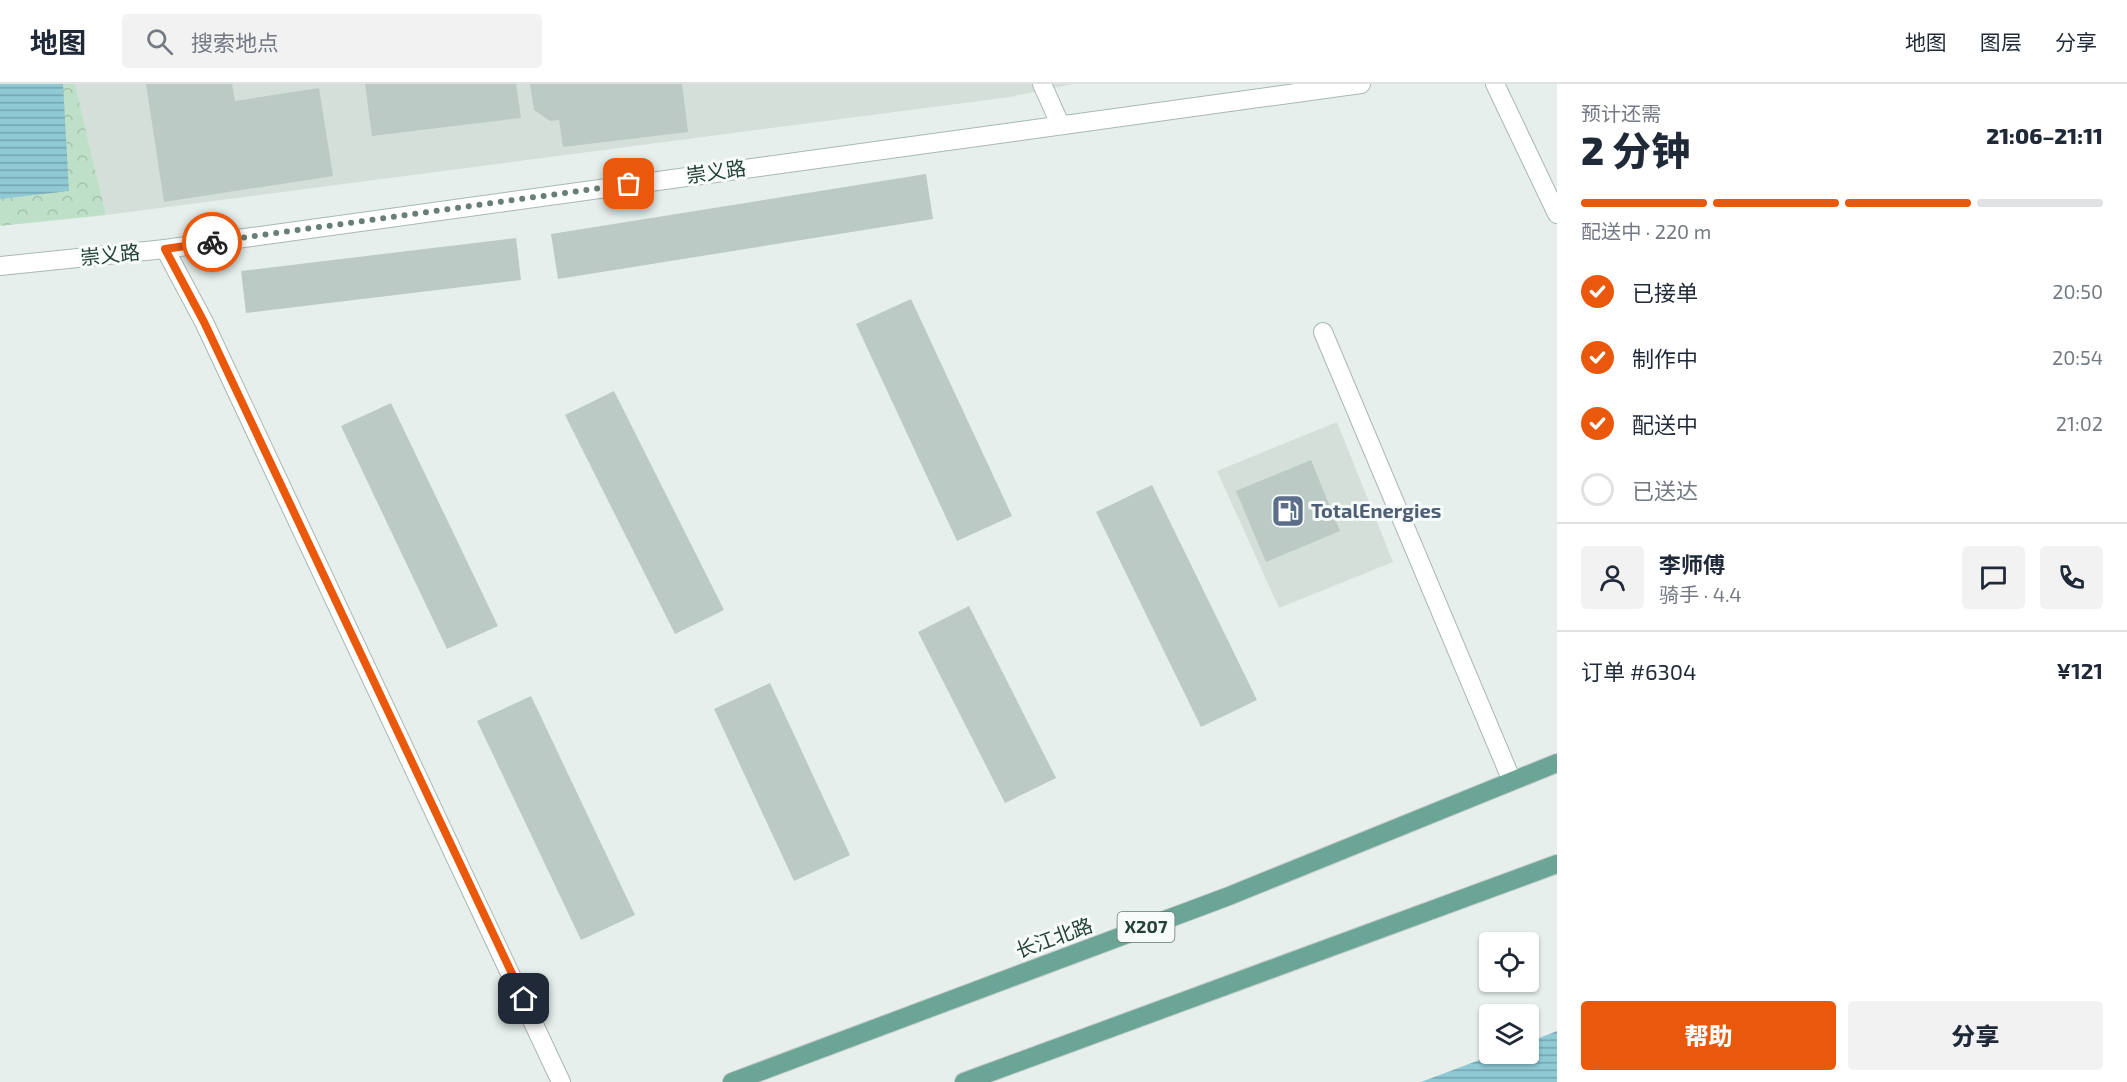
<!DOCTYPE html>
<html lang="zh">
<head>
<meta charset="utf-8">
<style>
  :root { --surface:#fff; --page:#f2f2f3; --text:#1f2937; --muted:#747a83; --line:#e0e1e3; --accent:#ea580c }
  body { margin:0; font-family:"Exo 2","Noto Sans SC",sans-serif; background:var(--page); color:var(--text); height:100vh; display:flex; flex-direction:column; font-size:22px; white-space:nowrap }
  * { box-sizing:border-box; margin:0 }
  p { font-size:20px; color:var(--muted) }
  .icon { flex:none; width:33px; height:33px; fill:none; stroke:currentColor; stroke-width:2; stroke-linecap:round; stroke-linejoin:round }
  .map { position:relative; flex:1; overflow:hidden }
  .details { display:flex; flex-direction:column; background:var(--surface); width:570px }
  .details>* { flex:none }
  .fabs { position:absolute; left:1479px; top:848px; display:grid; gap:12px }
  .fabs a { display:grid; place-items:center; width:60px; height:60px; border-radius:6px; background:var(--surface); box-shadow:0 2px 4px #0004; font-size:30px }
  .pin { position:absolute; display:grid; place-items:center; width:51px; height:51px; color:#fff; margin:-26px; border-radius:12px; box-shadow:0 3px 9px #0006 }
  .courier { position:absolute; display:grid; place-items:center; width:60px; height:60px; margin:-30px; border:4px solid #ea580c; border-radius:50%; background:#fff; color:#222; box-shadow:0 2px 8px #0007 }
  .summary em { font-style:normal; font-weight:800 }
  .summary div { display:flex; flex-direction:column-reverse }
  .summary { display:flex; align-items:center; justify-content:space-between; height:102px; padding:0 24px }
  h1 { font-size:39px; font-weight:800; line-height:45px }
  .bar { display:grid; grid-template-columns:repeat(4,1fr); gap:9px 6px; align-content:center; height:72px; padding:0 24px }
  .bar i { height:8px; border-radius:4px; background:var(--line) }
  .bar .selected { background:var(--accent) }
  .bar p { grid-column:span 4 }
  .line { display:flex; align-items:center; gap:15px; padding:0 24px; border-top:2px solid var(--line) }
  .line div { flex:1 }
  .round { display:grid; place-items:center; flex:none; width:63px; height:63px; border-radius:6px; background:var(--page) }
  ol { padding:0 24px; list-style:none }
  li { display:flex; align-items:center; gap:18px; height:66px }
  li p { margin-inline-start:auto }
  li .icon { padding:6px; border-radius:50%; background:var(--accent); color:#fff; stroke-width:4 }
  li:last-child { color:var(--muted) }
  li i { width:33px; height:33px; border:3px solid var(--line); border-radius:50% }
  .cta { display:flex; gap:12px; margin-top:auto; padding:12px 24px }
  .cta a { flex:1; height:69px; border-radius:6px; background:var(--accent); color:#fff; font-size:24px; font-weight:800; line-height:69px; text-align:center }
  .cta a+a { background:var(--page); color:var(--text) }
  header { display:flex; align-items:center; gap:36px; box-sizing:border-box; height:84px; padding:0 30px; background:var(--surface); border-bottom:2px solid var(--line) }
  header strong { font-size:28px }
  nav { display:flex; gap:33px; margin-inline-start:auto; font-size:21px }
  .search { width:420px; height:54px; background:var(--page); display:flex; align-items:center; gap:15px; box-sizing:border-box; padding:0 21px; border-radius:6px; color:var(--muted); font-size:22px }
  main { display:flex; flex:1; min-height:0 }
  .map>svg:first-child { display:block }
  .built { fill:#d4dfda }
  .forest { fill:url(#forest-crowns) }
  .water { fill:url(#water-rules) }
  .building { fill:#bbcac4 }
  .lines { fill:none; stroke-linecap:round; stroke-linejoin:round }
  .minor-casing { stroke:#a8b8b2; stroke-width:20 }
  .major-casing { stroke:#c2cac8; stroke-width:20 }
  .minor { stroke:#fff; stroke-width:18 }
  .major { stroke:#6aa596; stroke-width:18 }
  .done { stroke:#687f78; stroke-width:6; stroke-dasharray:0 10.8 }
  .route { stroke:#ea580c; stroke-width:8 }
  .labels { text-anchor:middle; stroke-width:6; stroke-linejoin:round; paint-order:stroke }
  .shield { fill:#f7fbf9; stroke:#637a73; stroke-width:1.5 }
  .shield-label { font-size:18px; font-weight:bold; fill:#24423a }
  .street-label { font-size:20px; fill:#24423a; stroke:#f7fbf9 }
  .service-label { font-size:20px; font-weight:bold; fill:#4e5e75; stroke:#f7fbf9; text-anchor:start }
</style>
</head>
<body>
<header>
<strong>地图</strong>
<div class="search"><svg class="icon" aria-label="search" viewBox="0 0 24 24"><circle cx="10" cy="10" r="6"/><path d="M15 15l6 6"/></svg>搜索地点</div>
<nav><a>地图</a><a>图层</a><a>分享</a></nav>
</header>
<main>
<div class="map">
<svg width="1557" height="998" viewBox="0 0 1557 998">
  <defs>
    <pattern id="forest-crowns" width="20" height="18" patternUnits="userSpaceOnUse" patternTransform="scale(1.5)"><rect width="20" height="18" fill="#bfe0c8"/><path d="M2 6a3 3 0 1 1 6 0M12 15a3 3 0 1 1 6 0" fill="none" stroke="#a4c1ad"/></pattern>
    <pattern id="water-rules" width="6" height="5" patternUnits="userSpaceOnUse" patternTransform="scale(1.5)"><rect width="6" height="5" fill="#8ec9d4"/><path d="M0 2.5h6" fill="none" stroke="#74a5ad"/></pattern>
  </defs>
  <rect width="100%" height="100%" fill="#e6efeb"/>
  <g class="built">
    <path d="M 75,0 L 1073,0 L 1010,13 L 106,131 Z"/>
    <path d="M 1337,338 L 1393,478 L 1279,524 L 1217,387 Z"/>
  </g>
  <path class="forest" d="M 0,0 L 75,0 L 106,131 L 0,142 Z"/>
  <g class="water">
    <path d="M 0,0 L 63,0 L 69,107 L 0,115 Z"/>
    <path d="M 1557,947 L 1557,998 L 1421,998 L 1498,969 L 1528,969 L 1529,958 Z"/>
  </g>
  <g class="building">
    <path d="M 146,0 L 232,0 L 235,17 L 319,4 L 333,92 L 164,118 Z"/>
    <path d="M 365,0 L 516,0 L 521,34 L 372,52 Z"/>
    <path d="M 530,0 L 682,0 L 688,48 L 563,63 L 559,36 L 550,37 L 534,26 Z"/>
    <path d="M 926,90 L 933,135 L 558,195 L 551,150 Z"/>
    <path d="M 516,154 L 521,196 L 246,229 L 241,187 Z"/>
    <path d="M 911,215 L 1012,432 L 957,457 L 856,240 Z"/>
    <path d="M 614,307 L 724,526 L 675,550 L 565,331 Z"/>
    <path d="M 391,319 L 498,542 L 447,565 L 341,342 Z"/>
    <path d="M 1311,376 L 1340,447 L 1266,478 L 1236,407 Z"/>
    <path d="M 1152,401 L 1257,616 L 1201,643 L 1096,428 Z"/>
    <path d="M 969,522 L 1056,694 L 1005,719 L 918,548 Z"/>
    <path d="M 770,599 L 850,771 L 794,797 L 714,625 Z"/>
    <path d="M 531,612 L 635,831 L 581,856 L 477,637 Z"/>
  </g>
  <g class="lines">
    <g class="minor-casing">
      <g id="minor">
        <path d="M 1042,0 L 1060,40"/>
        <path d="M 1495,0 L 1557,130"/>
        <path d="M 165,165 L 204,238 L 561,998"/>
        <path d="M 0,182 L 165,165 L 1361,0"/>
        <path d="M 1323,248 L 1512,697"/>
      </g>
    </g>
    <g class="major-casing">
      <g id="major">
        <path d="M 732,998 L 1229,812 L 1557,679"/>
        <path d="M 964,998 L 1557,780"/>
      </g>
    </g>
    <use href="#minor" class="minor"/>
    <use href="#major" class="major"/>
  </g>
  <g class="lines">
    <path class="done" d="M 212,158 L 629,100"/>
    <path class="route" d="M 212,158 L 165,165 L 204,238 L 524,915"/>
  </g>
  <defs>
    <g id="fuel-square" transform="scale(1.725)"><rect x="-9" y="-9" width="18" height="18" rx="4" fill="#5c6f8a" stroke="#f7fbf9"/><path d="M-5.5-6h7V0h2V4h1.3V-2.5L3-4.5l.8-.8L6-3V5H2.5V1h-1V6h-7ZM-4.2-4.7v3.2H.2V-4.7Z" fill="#fff"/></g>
  </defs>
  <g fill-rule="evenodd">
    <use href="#fuel-square" x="1288" y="427"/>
  </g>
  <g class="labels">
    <rect class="shield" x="1117.5" y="828" width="57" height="30" rx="4.5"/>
    <g class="shield-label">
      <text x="1146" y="849">X207</text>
    </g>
    <g class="street-label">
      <text transform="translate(716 88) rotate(-8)" y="7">崇义路</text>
      <text transform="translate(110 171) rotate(-6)" y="7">崇义路</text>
      <text transform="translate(1054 854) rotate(-20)" y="7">长江北路</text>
    </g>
    <g class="service-label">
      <text x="1311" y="434">TotalEnergies</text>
    </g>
  </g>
</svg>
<div class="fabs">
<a><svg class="icon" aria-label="locate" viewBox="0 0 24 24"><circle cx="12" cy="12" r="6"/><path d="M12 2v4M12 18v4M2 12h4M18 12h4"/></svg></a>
<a><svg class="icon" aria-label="layers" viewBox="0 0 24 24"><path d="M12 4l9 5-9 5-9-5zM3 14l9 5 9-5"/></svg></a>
</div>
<div class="pin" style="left:629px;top:100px;background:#ea580c"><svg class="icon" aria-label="bag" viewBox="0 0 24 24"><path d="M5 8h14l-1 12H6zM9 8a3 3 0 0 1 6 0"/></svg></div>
<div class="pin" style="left:524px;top:915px;background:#1f2937"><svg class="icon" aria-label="home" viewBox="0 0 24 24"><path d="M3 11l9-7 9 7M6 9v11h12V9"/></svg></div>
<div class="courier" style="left:212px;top:158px"><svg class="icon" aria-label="bike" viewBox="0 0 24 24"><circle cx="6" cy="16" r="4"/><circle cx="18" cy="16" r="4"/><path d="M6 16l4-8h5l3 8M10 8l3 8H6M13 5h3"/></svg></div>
</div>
<section class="details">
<div class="summary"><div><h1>2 分钟</h1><p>预计还需</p></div><em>21:06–21:11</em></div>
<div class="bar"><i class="selected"></i><i class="selected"></i><i class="selected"></i><i></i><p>配送中 · 220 m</p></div>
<ol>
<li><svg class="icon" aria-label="check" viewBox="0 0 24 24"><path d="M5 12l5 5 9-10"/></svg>已接单<p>20:50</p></li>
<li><svg class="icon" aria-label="check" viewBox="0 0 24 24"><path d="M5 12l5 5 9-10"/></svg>制作中<p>20:54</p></li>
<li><svg class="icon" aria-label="check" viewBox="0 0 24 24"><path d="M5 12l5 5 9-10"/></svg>配送中<p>21:02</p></li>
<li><i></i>已送达</li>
</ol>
<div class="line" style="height:108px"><a class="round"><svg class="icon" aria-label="person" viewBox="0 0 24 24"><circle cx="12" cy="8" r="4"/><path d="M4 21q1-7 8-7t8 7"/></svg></a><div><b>李师傅</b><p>骑手 · 4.4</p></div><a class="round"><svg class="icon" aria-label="chat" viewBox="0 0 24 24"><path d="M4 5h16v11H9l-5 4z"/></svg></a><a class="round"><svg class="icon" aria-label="phone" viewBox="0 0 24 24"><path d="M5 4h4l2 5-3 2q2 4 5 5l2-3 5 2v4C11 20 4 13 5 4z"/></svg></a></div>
<div class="line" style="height:78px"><div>订单 #6304</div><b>¥121</b></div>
<div class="cta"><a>帮助</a><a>分享</a></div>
</section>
</main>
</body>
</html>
